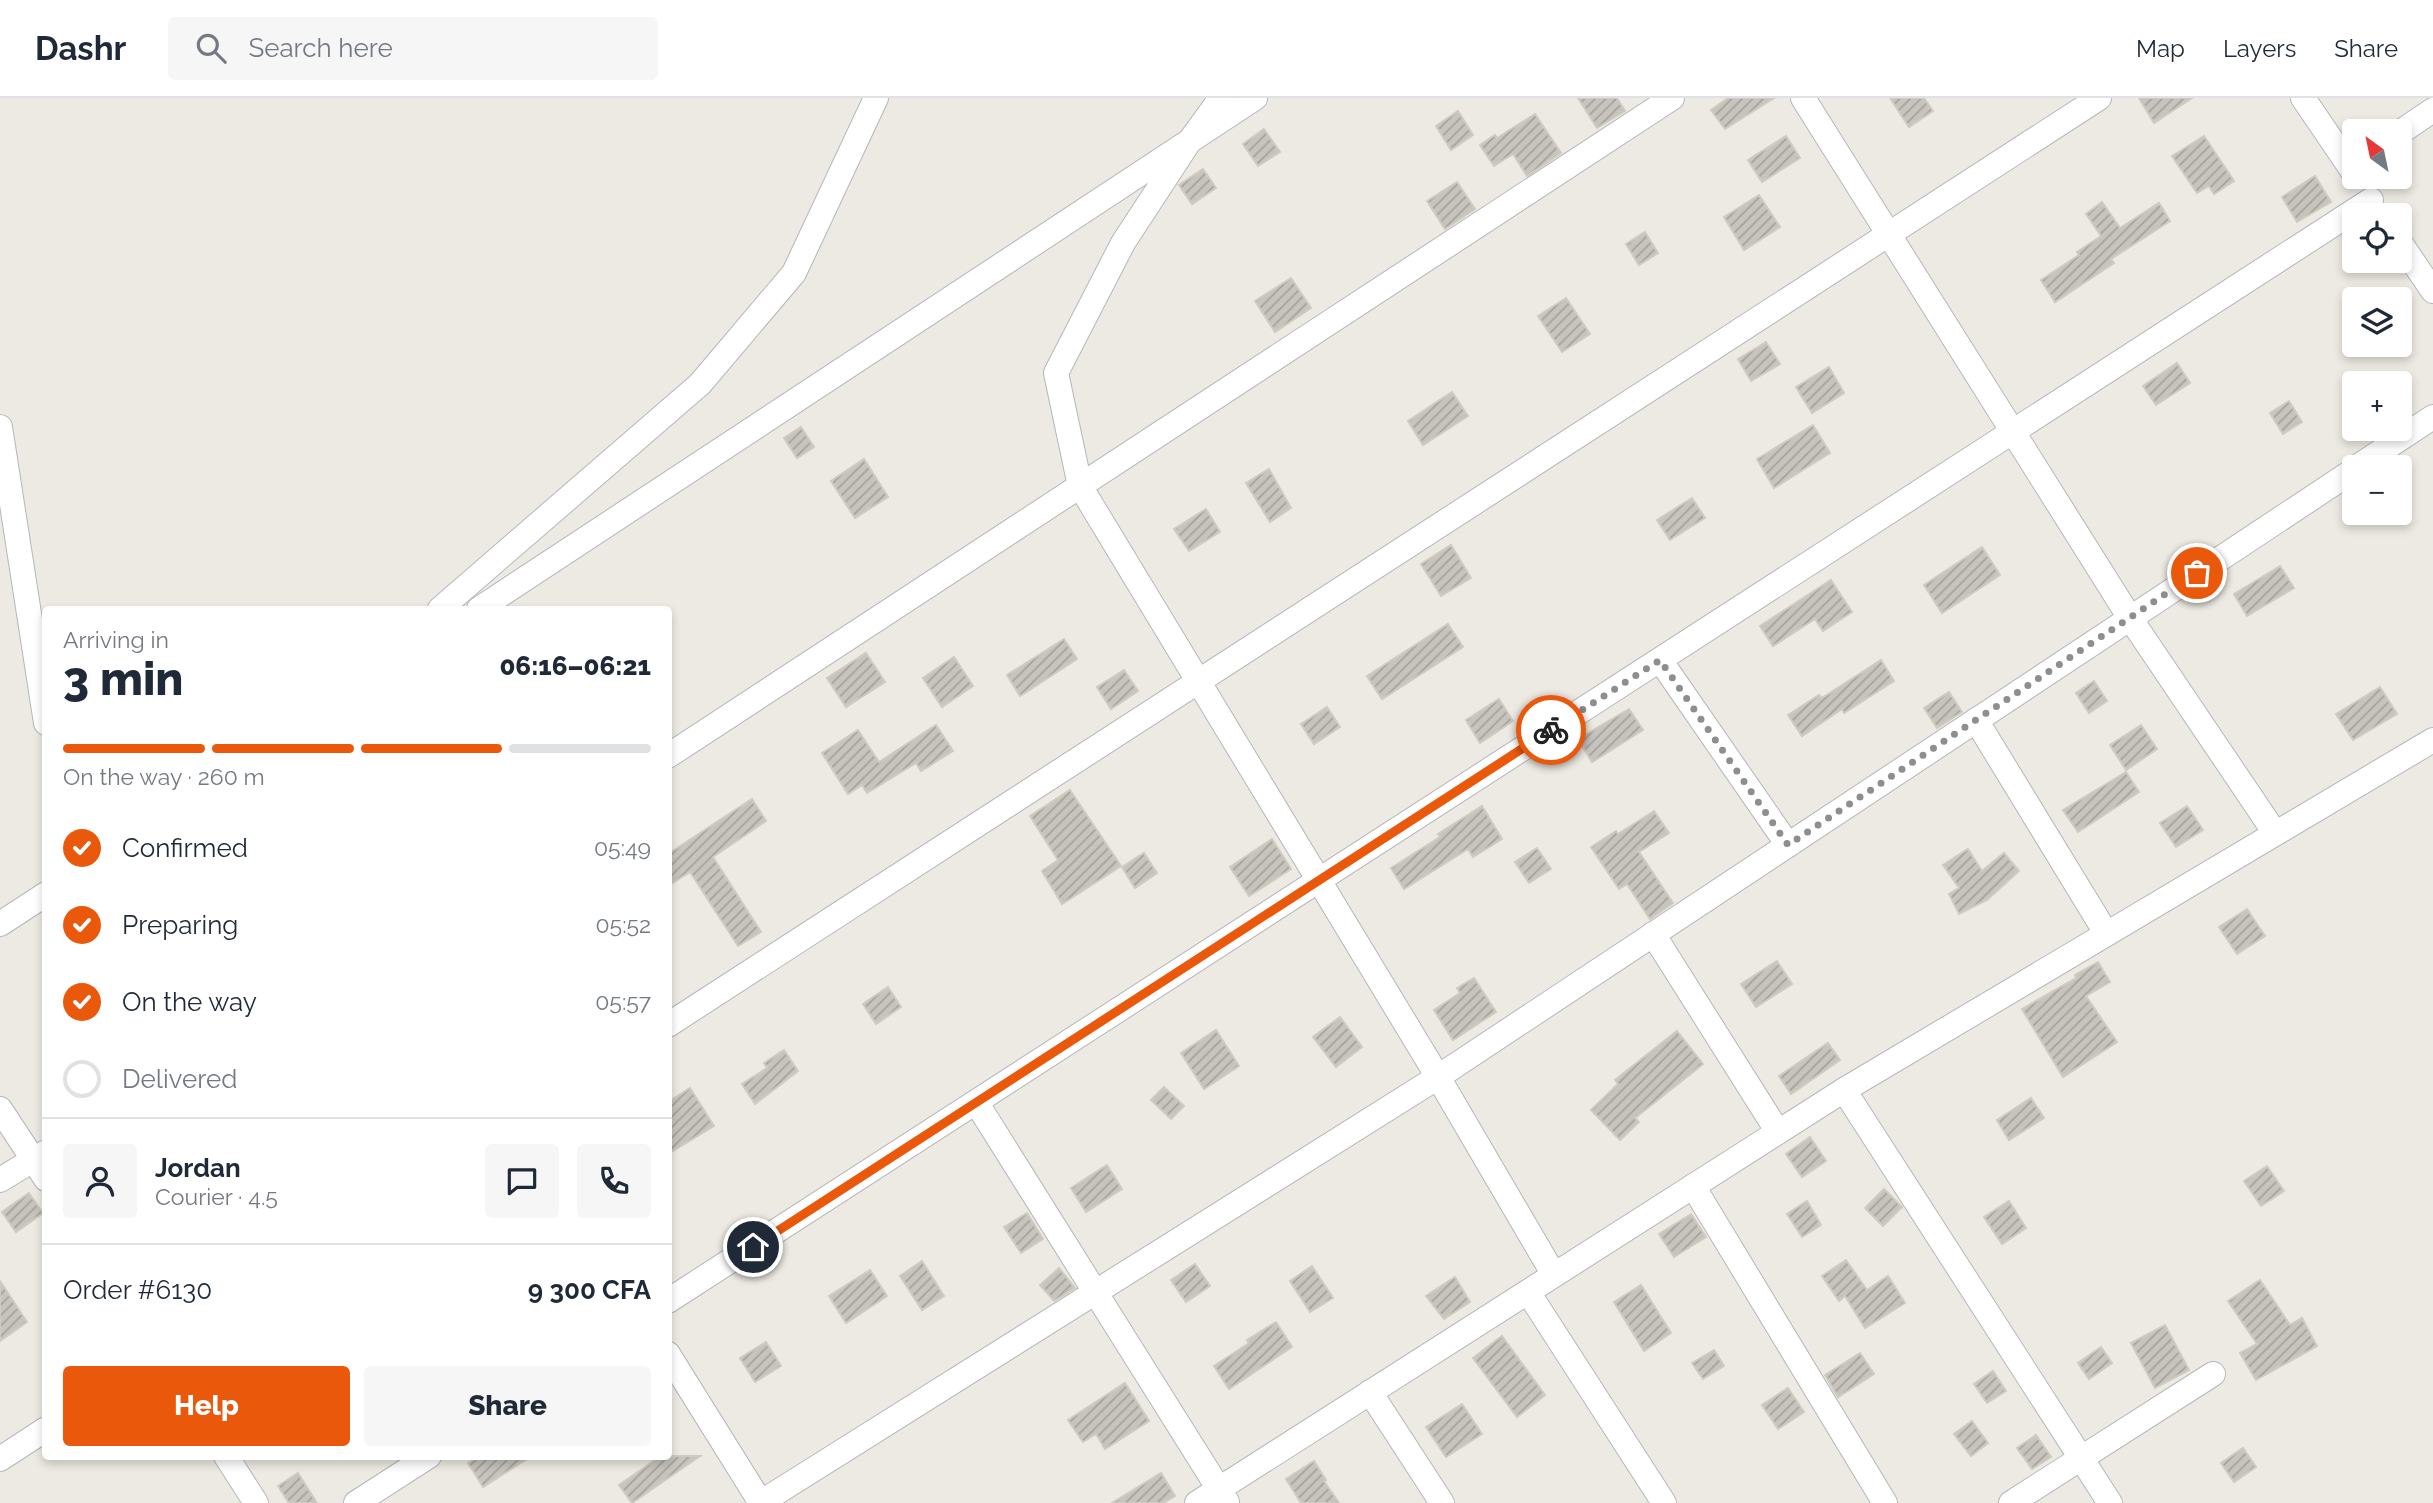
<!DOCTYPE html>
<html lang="en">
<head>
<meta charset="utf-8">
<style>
  :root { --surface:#fff; --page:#f6f6f7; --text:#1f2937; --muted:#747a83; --line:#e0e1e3; --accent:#ea580c }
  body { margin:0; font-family:Raleway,sans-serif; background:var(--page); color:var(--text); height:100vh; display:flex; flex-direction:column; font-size:26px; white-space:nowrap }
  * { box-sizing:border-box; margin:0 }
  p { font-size:23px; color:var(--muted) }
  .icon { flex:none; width:38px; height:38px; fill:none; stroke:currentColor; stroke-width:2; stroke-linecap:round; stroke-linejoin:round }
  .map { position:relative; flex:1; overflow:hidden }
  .drawer { position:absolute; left:42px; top:508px; width:630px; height:854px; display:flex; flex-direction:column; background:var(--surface); border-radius:7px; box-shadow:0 4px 10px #0003 }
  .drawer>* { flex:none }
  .needle { width:46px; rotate:327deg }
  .tools { position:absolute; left:2342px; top:21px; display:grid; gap:14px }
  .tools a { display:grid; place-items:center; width:70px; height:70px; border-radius:7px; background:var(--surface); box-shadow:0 4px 10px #0003; font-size:35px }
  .pin { position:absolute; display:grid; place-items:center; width:60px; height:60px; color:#fff; margin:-30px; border:4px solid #fff; border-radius:50%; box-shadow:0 2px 7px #0007 }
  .courier { position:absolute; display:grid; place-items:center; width:70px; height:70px; margin:-35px; border:5px solid #ea580c; border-radius:50%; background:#fff; color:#222; box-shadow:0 2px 9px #0007 }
  .summary em { font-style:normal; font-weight:800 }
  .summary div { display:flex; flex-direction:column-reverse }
  .summary { display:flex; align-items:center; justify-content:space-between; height:119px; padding:0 21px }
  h1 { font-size:46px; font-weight:800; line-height:52px }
  .bar { display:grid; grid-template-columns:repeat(4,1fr); gap:10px 7px; align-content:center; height:84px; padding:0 21px }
  .bar i { height:9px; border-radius:5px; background:var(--line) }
  .bar .selected { background:var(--accent) }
  .bar p { grid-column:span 4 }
  .line { display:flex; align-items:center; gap:18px; padding:0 21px; border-top:2px solid var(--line) }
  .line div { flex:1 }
  .round { display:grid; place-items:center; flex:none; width:74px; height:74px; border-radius:7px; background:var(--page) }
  ol { padding:0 21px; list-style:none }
  li { display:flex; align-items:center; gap:21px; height:77px }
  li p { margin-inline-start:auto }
  li .icon { padding:7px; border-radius:50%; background:var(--accent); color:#fff; stroke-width:4 }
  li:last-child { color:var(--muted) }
  li i { width:38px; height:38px; border:4px solid var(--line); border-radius:50% }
  .primary-button { display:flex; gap:14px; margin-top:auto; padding:14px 21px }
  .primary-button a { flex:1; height:80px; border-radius:7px; background:var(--accent); color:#fff; font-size:28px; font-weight:800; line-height:80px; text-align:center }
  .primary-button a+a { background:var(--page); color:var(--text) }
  header { display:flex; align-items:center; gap:42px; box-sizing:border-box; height:98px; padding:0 35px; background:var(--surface); border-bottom:2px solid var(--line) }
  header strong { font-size:33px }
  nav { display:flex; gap:38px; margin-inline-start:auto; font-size:24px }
  .search { width:490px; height:63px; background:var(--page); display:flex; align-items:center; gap:18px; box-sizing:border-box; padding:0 24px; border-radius:7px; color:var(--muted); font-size:26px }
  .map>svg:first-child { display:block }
  .building { fill:url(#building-hatch); stroke:#d0cbc0; stroke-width:2 }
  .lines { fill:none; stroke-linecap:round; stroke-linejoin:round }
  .minor-casing { stroke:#b4b7bb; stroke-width:26 }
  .minor { stroke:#fff; stroke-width:24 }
  .done { stroke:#8d8e8e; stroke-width:7; stroke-dasharray:0 12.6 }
  .route { stroke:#ea580c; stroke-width:9 }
</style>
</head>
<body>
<header>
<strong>Dashr</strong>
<div class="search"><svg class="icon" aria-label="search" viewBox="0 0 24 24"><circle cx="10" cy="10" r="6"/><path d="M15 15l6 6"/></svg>Search here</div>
<nav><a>Map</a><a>Layers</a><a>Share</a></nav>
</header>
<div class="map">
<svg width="2433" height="1405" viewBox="0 0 2433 1405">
  <defs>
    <pattern id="building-hatch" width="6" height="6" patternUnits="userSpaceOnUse" patternTransform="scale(1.75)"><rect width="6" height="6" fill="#c7c4be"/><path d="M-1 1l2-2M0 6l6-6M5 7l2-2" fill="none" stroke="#a5a29e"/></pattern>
  </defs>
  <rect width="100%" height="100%" fill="#eceae2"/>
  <g class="building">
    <path d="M 1578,0 L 1617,0 L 1625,13 L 1597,30 Z"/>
    <path d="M 1728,0 L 1774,0 L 1725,31 L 1711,12 Z"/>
    <path d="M 1890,0 L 1924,0 L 1933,13 L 1909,29 Z"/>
    <path d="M 2139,0 L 2192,0 L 2154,25 Z"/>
    <path d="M 1458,13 L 1473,37 L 1451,52 L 1436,28 Z"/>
    <path d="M 1535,16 L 1561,55 L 1527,78 L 1513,56 L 1494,68 L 1480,47 L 1495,37 L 1497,40 Z"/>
    <path d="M 1264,31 L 1280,54 L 1258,68 L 1243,46 Z"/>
    <path d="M 1786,38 L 1800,60 L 1762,84 L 1748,62 Z"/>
    <path d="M 2204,38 L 2234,83 L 2214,96 L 2209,88 L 2197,95 L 2172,58 Z"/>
    <path d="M 1203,71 L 1216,90 L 1192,106 L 1179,87 Z"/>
    <path d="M 2315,78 L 2331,104 L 2297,124 L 2282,99 Z"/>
    <path d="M 1457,84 L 1475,111 L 1445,131 L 1427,103 Z"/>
    <path d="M 1759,97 L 1780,129 L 1744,152 L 1724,119 Z"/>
    <path d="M 2102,104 L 2120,130 L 2159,105 L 2170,123 L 2111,161 L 2114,165 L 2055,204 L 2041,182 L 2079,157 L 2077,154 L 2101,138 L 2086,116 Z"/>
    <path d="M 1645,134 L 1658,155 L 1639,167 L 1626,146 Z"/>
    <path d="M 1291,180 L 1311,210 L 1275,234 L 1255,203 Z"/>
    <path d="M 1566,200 L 1590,236 L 1562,254 L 1538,218 Z"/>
    <path d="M 1766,244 L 1780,266 L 1751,283 L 1738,261 Z"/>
    <path d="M 2177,265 L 2190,285 L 2156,307 L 2143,288 Z"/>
    <path d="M 1829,269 L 1844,295 L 1812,315 L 1796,289 Z"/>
    <path d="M 1452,294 L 1468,318 L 1423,347 L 1408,323 Z"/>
    <path d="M 2289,303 L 2302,324 L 2283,336 L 2270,315 Z"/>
    <path d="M 1813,327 L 1830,355 L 1774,390 L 1757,361 Z"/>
    <path d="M 801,329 L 814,349 L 797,360 L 784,340 Z"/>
    <path d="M 864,361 L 888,399 L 855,420 L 831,383 Z"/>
    <path d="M 1269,371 L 1291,410 L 1270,424 L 1246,385 Z"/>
    <path d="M 1692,400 L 1705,420 L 1670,442 L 1657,422 Z"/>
    <path d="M 1206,411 L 1220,434 L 1189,453 L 1174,431 Z"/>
    <path d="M 1451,447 L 1471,480 L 1441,498 L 1421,466 Z"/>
    <path d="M 1982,449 L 2000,477 L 1942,515 L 1924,487 Z"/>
    <path d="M 2280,468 L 2294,490 L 2247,518 L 2234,496 Z"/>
    <path d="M 1831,482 L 1852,514 L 1823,533 L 1815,521 L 1773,548 L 1760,528 Z"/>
    <path d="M 1448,526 L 1463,549 L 1382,601 L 1367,578 Z"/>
    <path d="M 1064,541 L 1077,561 L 1020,598 L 1007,577 Z"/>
    <path d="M 866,555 L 885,584 L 846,609 L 827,580 Z"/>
    <path d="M 954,559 L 973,588 L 942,609 L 923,580 Z"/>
    <path d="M 1881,562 L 1894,583 L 1844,615 L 1842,611 L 1802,638 L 1788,617 L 1819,597 L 1822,600 Z"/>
    <path d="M 1124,572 L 1138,593 L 1111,611 L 1097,589 Z"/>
    <path d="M 2094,583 L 2107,603 L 2089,615 L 2076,595 Z"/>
    <path d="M 2380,589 L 2397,616 L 2353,642 L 2336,616 Z"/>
    <path d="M 1949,594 L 1962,614 L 1937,630 L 1924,610 Z"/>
    <path d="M 1499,601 L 1513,623 L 1480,645 L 1466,622 Z"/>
    <path d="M 1327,609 L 1340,629 L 1314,646 L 1301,626 Z"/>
    <path d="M 1629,611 L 1643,632 L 1592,664 L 1578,641 Z"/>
    <path d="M 936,627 L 953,653 L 921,673 L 916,665 L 867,695 L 862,687 L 848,696 L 822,655 L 858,632 L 879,664 Z"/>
    <path d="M 2141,627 L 2157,651 L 2126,672 L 2110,647 Z"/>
    <path d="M 2126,674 L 2139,694 L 2078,734 L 2063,712 Z"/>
    <path d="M 1070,692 L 1121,768 L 1062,806 L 1042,773 L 1058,762 L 1030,718 Z"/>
    <path d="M 752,701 L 766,723 L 713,759 L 761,834 L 738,848 L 690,774 L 668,788 L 668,756 Z"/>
    <path d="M 1482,708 L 1502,741 L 1473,759 L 1468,751 L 1404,791 L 1391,770 L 1440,739 L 1438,736 Z"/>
    <path d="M 2187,708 L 2203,732 L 2176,749 L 2160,725 Z"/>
    <path d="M 1654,713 L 1669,735 L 1639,754 L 1673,805 L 1650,821 L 1627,786 L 1619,791 L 1591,749 L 1616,733 L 1618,736 Z"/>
    <path d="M 1272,741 L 1291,771 L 1249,798 L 1230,769 Z"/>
    <path d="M 1537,750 L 1551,771 L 1529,785 L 1515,764 Z"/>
    <path d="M 1968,751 L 1982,773 L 2004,755 L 2019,773 L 1987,802 L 1959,816 L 1949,796 L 1959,790 L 1943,767 Z"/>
    <path d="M 1144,755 L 1157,775 L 1135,790 L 1122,769 Z"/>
    <path d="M 2247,811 L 2265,838 L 2237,856 L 2219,829 Z"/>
    <path d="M 1777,863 L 1792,886 L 1756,909 L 1741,886 Z"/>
    <path d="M 2098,864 L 2110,884 L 2086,898 L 2117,944 L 2063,979 L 2022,911 L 2076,880 L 2075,877 Z"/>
    <path d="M 1474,880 L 1496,914 L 1453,942 L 1434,912 L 1460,895 L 1457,890 Z"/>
    <path d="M 888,889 L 901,909 L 876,926 L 863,906 Z"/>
    <path d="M 1340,919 L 1362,949 L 1336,969 L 1313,939 Z"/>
    <path d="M 1216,932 L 1239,968 L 1204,991 L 1181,955 Z"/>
    <path d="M 1677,933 L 1703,966 L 1635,1020 L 1639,1024 L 1620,1042 L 1591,1012 L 1618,986 L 1615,982 Z"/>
    <path d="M 1828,945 L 1840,962 L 1791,996 L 1779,978 Z"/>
    <path d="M 784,952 L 798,973 L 755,1006 L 742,986 L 767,970 L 764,965 Z"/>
    <path d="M 1164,989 L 1184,1008 L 1171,1021 L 1151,1002 Z"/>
    <path d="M 690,990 L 714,1028 L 668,1056 L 668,1004 Z"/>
    <path d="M 2031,1000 L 2044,1020 L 2009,1042 L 1997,1022 Z"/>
    <path d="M 1810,1039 L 1826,1063 L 1802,1079 L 1786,1056 Z"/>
    <path d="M 1107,1067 L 1122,1091 L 1086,1114 L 1071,1090 Z"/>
    <path d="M 2267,1068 L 2284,1093 L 2261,1108 L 2244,1083 Z"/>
    <path d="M 1884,1091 L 1902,1109 L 1883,1128 L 1865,1110 Z"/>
    <path d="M 29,1095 L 43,1115 L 16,1134 L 2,1114 Z"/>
    <path d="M 1807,1103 L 1821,1127 L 1802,1139 L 1787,1116 Z"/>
    <path d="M 2009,1103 L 2026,1130 L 2002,1146 L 1984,1119 Z"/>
    <path d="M 1027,1115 L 1043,1141 L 1021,1155 L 1004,1129 Z"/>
    <path d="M 1691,1116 L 1706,1139 L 1674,1159 L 1659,1136 Z"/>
    <path d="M 1846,1162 L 1867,1192 L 1888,1178 L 1905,1205 L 1865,1230 L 1845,1198 L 1839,1203 L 1822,1178 Z"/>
    <path d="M 922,1163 L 944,1198 L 922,1212 L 900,1178 Z"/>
    <path d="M 1195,1166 L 1210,1188 L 1186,1204 L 1171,1182 Z"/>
    <path d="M 1312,1168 L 1333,1200 L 1310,1214 L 1290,1183 Z"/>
    <path d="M 1059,1170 L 1075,1190 L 1054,1203 L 1040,1187 Z"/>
    <path d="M 870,1172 L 887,1198 L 846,1225 L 829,1198 Z"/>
    <path d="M 1455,1179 L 1470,1204 L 1444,1221 L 1426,1198 Z"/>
    <path d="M 2260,1182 L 2290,1227 L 2302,1220 L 2317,1248 L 2256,1282 L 2240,1255 L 2257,1246 L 2228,1203 Z"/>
    <path d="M 0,1183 L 27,1224 L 0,1243 Z"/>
    <path d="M 1641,1187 L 1671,1235 L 1644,1253 L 1614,1204 Z"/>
    <path d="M 1276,1224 L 1292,1249 L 1229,1291 L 1214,1268 L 1249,1245 L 1247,1242 Z"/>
    <path d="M 2165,1227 L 2189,1272 L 2155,1290 L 2131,1245 Z"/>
    <path d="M 1502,1238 L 1545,1297 L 1517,1319 L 1473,1260 Z"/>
    <path d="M 766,1244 L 781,1268 L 755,1284 L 740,1260 Z"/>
    <path d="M 2101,1249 L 2112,1265 L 2089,1281 L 2078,1265 Z"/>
    <path d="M 1714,1252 L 1724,1268 L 1703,1281 L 1692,1265 Z"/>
    <path d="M 1860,1255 L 1874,1276 L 1838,1299 L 1825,1277 Z"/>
    <path d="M 1993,1273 L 2006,1293 L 1987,1305 L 1974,1286 Z"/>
    <path d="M 1125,1285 L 1149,1323 L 1105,1351 L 1096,1336 L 1083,1344 L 1068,1322 Z"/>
    <path d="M 1788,1290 L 1804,1314 L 1778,1331 L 1762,1307 Z"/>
    <path d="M 1462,1306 L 1482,1336 L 1446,1359 L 1426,1329 Z"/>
    <path d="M 1972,1323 L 1988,1345 L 1971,1358 L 1954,1336 Z"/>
    <path d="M 2036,1337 L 2051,1359 L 2032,1371 L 2017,1350 Z"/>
    <path d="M 2243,1350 L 2256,1369 L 2234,1384 L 2221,1365 Z"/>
    <path d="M 480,1358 L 532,1358 L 483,1389 L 468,1365 Z"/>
    <path d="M 661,1358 L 700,1358 L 632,1405 L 619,1387 Z"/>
    <path d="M 1314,1363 L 1326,1382 L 1324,1383 L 1339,1405 L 1301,1405 L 1286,1381 Z"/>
    <path d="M 298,1375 L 317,1405 L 289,1405 L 278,1388 Z"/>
    <path d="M 1161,1375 L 1175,1398 L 1163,1405 L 1112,1405 Z"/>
  </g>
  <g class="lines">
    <g class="minor-casing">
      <g id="minor">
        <path d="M 1221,0 L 1189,44 L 1123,145 L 1056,275 L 1080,388 L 1438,979 L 1554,1177"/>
        <path d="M 1803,0 L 2130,520 L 2275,735"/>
        <path d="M 2303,0 L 2354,75"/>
        <path d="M 2399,35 L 2433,12"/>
        <path d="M 2399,143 L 2433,193"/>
        <path d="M 0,329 L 46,625"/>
        <path d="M 2357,369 L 2433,319"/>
        <path d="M 440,511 L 700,286 L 794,175 L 876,0"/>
        <path d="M 479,511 L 1255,0"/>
        <path d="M 1660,562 L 1788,747"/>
        <path d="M 1976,622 L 2106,835"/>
        <path d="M 668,658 L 1672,0"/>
        <path d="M 0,826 L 46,796"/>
        <path d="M 1653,836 L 1778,1034"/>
        <path d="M 668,927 L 2099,0"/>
        <path d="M 1844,992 L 2110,1405"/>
        <path d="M 976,1004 L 1227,1404"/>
        <path d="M 0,1011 L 46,1081"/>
        <path d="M 0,1082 L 46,1054"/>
        <path d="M 1693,1088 L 1885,1405"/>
        <path d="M 1528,1194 L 1664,1405"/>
        <path d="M 668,1203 L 2371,102"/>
        <path d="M 668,1256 L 761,1405"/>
        <path d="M 1370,1294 L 1442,1405"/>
        <path d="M 226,1358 L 256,1405"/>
        <path d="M 0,1361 L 46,1331"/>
        <path d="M 356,1405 L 429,1358"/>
        <path d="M 760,1405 L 1438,979 L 2354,372"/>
        <path d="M 1197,1405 L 1844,992 L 2433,642"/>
        <path d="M 2011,1405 L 2213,1276"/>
      </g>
    </g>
    <use href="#minor" class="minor"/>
  </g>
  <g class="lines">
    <path class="done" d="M 1551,632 L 1660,562 L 1788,747 L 2197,475"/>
    <path class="route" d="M 753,1149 L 1551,632"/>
  </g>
</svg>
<div class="tools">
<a><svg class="needle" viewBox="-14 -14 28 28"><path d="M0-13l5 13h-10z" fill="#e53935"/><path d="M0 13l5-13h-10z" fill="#747a83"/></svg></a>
<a><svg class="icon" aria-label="locate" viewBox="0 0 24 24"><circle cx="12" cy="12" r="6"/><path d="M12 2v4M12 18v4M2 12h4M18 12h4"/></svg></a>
<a><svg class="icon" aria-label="layers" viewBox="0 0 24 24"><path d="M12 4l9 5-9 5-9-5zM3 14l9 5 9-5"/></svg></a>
<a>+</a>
<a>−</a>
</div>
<div class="pin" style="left:2197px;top:475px;background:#ea580c"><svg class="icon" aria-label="bag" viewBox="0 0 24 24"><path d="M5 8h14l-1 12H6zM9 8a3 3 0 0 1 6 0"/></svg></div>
<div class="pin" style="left:753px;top:1149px;background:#1f2937"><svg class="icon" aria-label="home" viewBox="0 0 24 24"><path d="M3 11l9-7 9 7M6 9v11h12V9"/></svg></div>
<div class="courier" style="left:1551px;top:632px"><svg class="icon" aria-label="bike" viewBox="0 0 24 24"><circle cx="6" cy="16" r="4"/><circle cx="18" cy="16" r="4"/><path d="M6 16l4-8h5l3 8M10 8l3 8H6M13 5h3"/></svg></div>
<section class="drawer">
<div class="summary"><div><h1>3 min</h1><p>Arriving in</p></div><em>06:16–06:21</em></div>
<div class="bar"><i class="selected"></i><i class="selected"></i><i class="selected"></i><i></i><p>On the way · 260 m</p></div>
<ol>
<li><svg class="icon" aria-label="check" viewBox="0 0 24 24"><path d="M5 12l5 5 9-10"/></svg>Confirmed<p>05:49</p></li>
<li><svg class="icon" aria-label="check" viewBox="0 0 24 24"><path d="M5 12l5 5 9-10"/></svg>Preparing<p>05:52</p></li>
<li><svg class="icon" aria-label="check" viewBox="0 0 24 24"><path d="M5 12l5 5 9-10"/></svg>On the way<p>05:57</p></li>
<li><i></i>Delivered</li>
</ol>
<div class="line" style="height:126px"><a class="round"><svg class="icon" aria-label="person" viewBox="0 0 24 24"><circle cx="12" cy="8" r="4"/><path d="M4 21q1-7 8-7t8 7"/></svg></a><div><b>Jordan</b><p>Courier · 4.5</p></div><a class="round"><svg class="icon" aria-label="chat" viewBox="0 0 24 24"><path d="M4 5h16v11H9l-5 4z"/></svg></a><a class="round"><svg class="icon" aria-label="phone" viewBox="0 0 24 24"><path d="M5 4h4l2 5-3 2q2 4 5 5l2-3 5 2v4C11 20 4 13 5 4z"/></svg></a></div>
<div class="line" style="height:91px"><div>Order #6130</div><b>9 300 CFA</b></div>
<div class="primary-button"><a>Help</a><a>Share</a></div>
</section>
</div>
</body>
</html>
